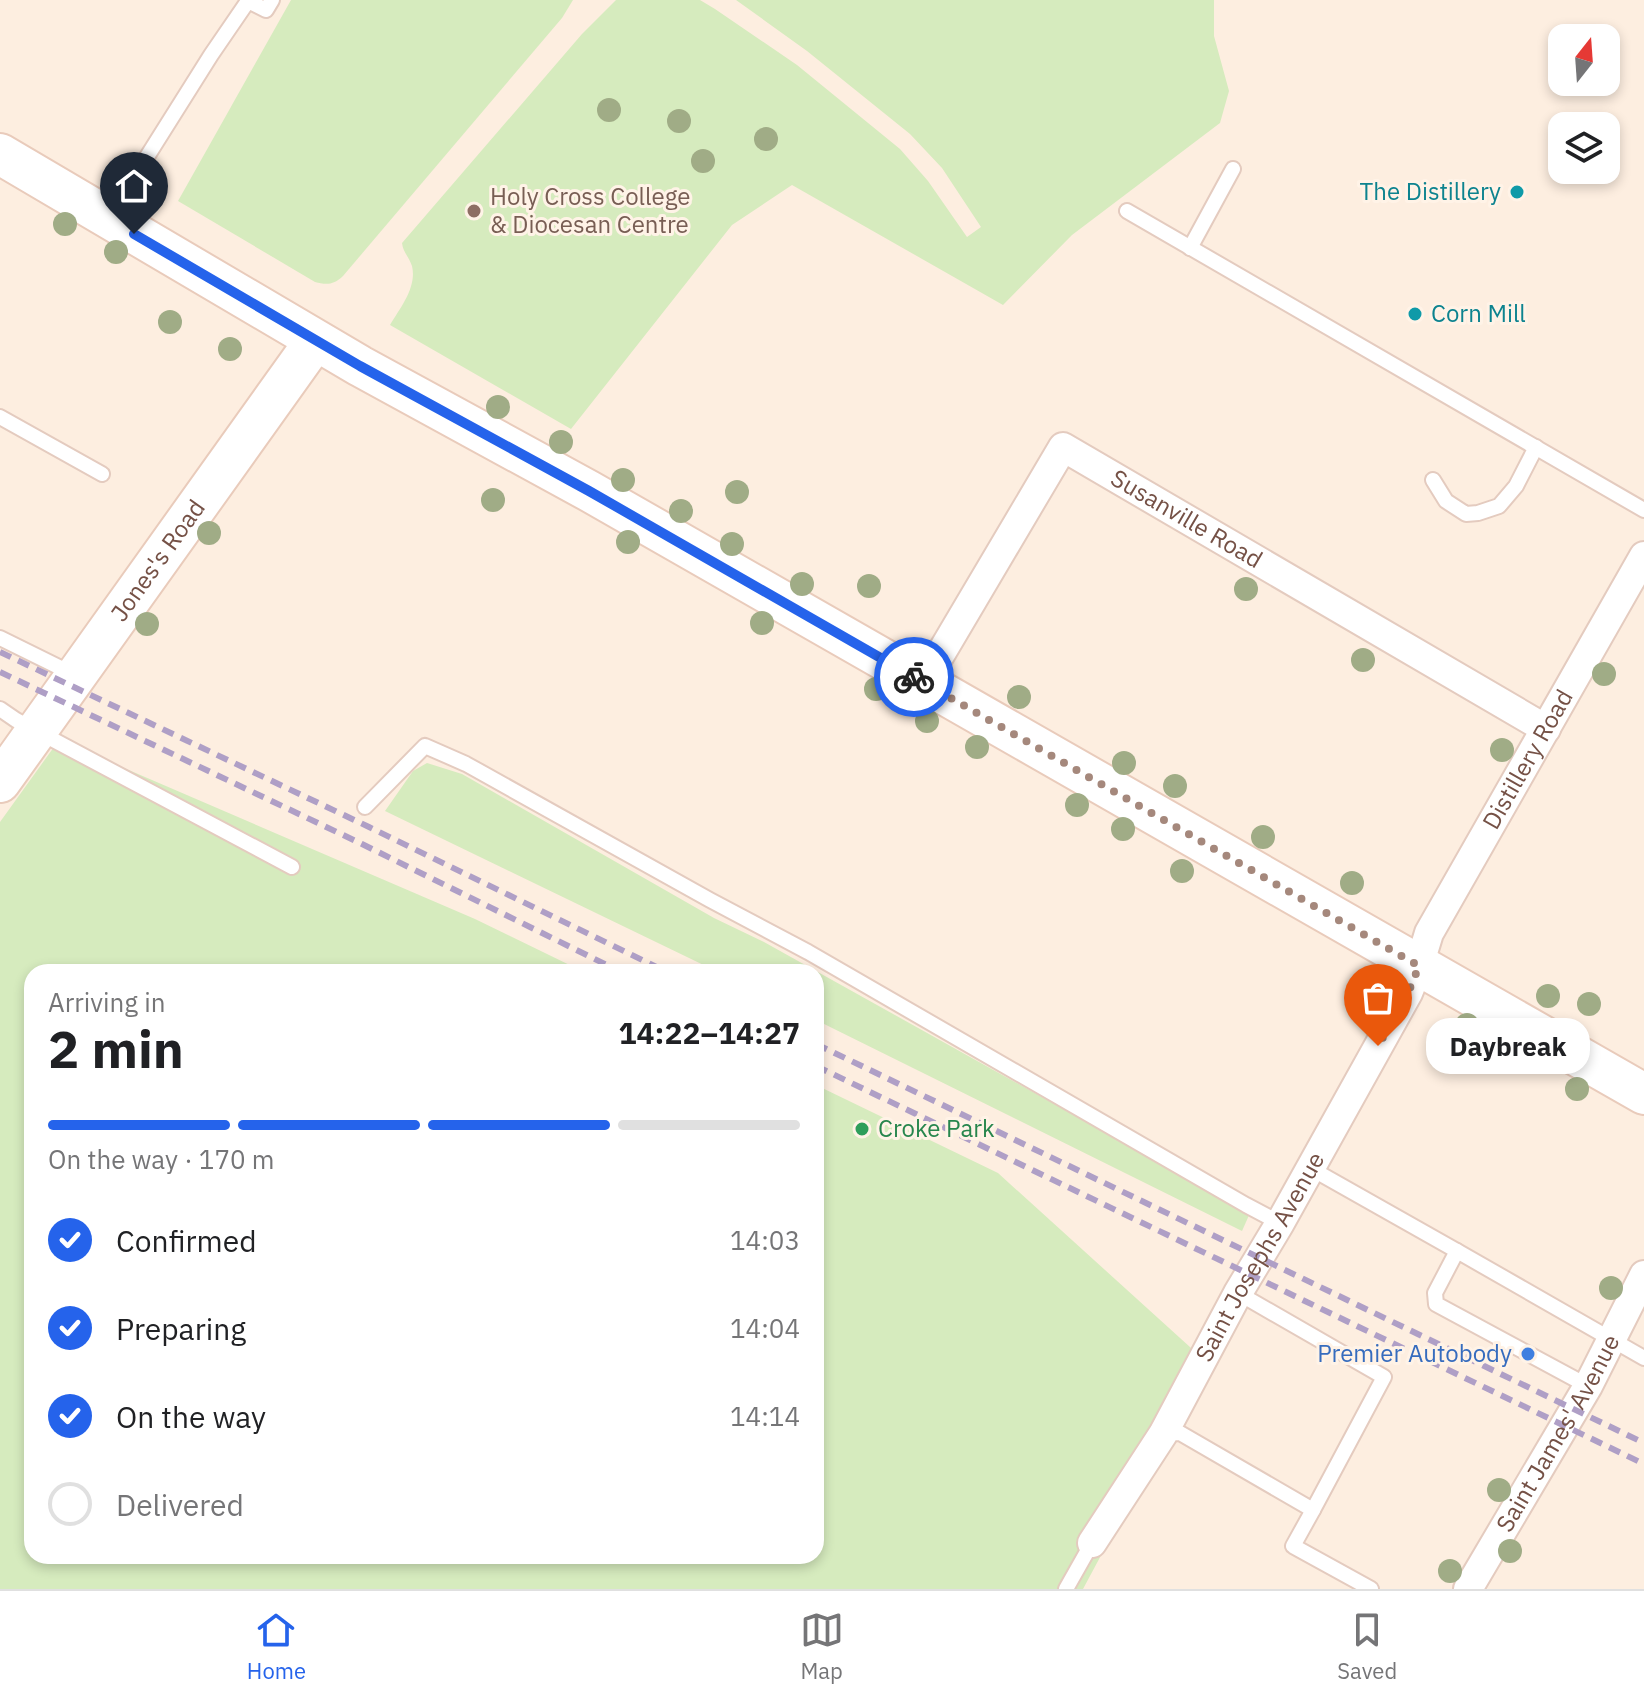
<!DOCTYPE html>
<html lang="en">
<head>
<meta charset="utf-8">
<style>
  :root { --surface:#fff; --page:#f2f2f2; --text:#202124; --muted:#757577; --line:#e0e0e0; --accent:#2563eb }
  body { margin:0; font-family:"IBM Plex Sans",sans-serif; background:var(--page); color:var(--text); height:100vh; display:flex; flex-direction:column; font-size:30px; white-space:nowrap }
  * { box-sizing:border-box; margin:0 }
  p { font-size:26px; color:var(--muted) }
  .icon { flex:none; width:44px; height:44px; fill:none; stroke:currentColor; stroke-width:2; stroke-linecap:round; stroke-linejoin:round }
  .map { position:relative; flex:1; overflow:hidden }
  .panel { position:absolute; left:24px; top:964px; width:800px; height:600px; display:flex; flex-direction:column; background:var(--surface); border-radius:24px; box-shadow:0 4px 12px #0003 }
  .panel>* { flex:none }
  .needle { width:52px; rotate:17deg }
  .buttons { position:absolute; left:1548px; top:24px; display:grid; gap:16px }
  .buttons a { display:grid; place-items:center; width:72px; height:72px; border-radius:16px; background:var(--surface); box-shadow:0 4px 12px #0003; font-size:40px }
  .pin { position:absolute; display:grid; place-items:center; width:68px; height:68px; color:#fff; margin:-82px -34px; border-radius:50% 50% 50% 0; rotate:-45deg; box-shadow:0 0 8px #0007 }
  .pin .icon { rotate:45deg }
  .courier { position:absolute; display:grid; place-items:center; width:80px; height:80px; margin:-40px; border:6px solid #2563eb; border-radius:50%; background:#fff; color:#222; box-shadow:0 2px 10px #0007 }
  .bubble { position:absolute; height:56px; border-radius:24px; background:var(--surface); box-shadow:0 4px 12px #0003; font-size:26px; font-weight:700; line-height:56px; text-align:center }
  .head em { font-style:normal; font-weight:700 }
  .head div { display:flex; flex-direction:column-reverse }
  .head { display:flex; align-items:center; justify-content:space-between; height:136px; padding:0 24px }
  h1 { font-size:52px; font-weight:700; line-height:60px }
  .bar { display:grid; grid-template-columns:repeat(4,1fr); gap:12px 8px; align-content:center; height:96px; padding:0 24px }
  .bar i { height:10px; border-radius:6px; background:var(--line) }
  .bar .current { background:var(--accent) }
  .bar p { grid-column:span 4 }
  ol { padding:0 24px; list-style:none }
  li { display:flex; align-items:center; gap:24px; height:88px }
  li p { margin-inline-start:auto }
  li .icon { padding:8px; border-radius:50%; background:var(--accent); color:#fff; stroke-width:4 }
  li:last-child { color:var(--muted) }
  li i { width:44px; height:44px; border:4px solid var(--line); border-radius:50% }
  .tab-bar { display:flex; justify-content:space-around; align-items:center; height:112px; border-top:2px solid var(--line); background:var(--surface); font-size:22px; color:var(--muted) }
  .tab-bar a { display:grid; justify-items:center; gap:4px }
  .tab-bar .current { color:var(--accent) }
  .map>svg:first-child { display:block }
  .green { fill:#d6ebbe }
  .lines { fill:none; stroke-linecap:round; stroke-linejoin:round }
  .lane-casing { stroke:#e4cbbf; stroke-width:18 }
  .street-casing { stroke:#e4cbbf; stroke-width:32 }
  .secondary-casing { stroke:#e9cbbb; stroke-width:44 }
  .lane { stroke:#fff; stroke-width:14 }
  .street { stroke:#fff; stroke-width:28 }
  .secondary { stroke:#fff; stroke-width:40 }
  .rail { stroke:#af9fc6; stroke-width:6; stroke-dasharray:12 8; stroke-linecap:butt }
  .tree { fill:#a0ac86 }
  .done { stroke:#a5887c; stroke-width:8; stroke-dasharray:0 14.4 }
  .route { stroke:#2563eb; stroke-width:10 }
  .culture-dot { fill:#0f9aa8; stroke:#fff3e7; stroke-width:3 }
  .education-dot { fill:#8d6e63; stroke:#fff3e7; stroke-width:3 }
  .leisure-dot { fill:#2e9e5b; stroke:#fff3e7; stroke-width:3 }
  .shop-dot { fill:#3f7fe0; stroke:#fff3e7; stroke-width:3 }
  .labels { text-anchor:middle; stroke-width:6; stroke-linejoin:round; paint-order:stroke }
  .culture-label { font-size:24px; fill:#0d838f; stroke:#fff3e7; text-anchor:end }
  .education-label { font-size:24px; fill:#785e54; stroke:#fff3e7; text-anchor:start }
  .street-label { font-size:24px; fill:#755146; stroke:#fff3e7 }
  .leisure-label { font-size:24px; fill:#27864d; stroke:#fff3e7; text-anchor:start }
  .shop-label { font-size:24px; fill:#366cbe; stroke:#fff3e7; text-anchor:end }
</style>
</head>
<body>
<div class="map">
<svg width="1644" height="1589" viewBox="0 0 1644 1589">
  <rect width="100%" height="100%" fill="#fdeee0"/>
  <g class="green">
    <path d="M 291,0 L 573,0 L 562,18 L 343,276 C 334,285 326,285 315,282 L 178,201 Z"/>
    <path d="M 616,0 L 700,0 L 715,9 L 797,65 L 900,149 L 928,181 L 967,237 L 981,227 L 942,168 L 910,134 L 807,51 L 736,0 L 1214,0 L 1214,36 L 1229,91 L 1220,123 L 1072,235 L 1003,305 L 792,185 L 732,225 L 571,429 L 390,325 C 401,307 417,287 412,266 C 409,257 403,252 402,243 L 582,34 Z"/>
    <path d="M 59,740 L 475,919 L 584,972 L 32,972 L 32,1556 L 816,1556 L 816,1085 L 998,1173 L 1201,1357 L 1135,1492 L 1083,1589 L 0,1589 L 0,822 Z"/>
    <path d="M 427,763 L 462,774 L 714,918 L 764,942 L 1250,1213 L 1242,1231 L 816,1020 L 816,972 L 718,972 L 385,811 L 413,771 Z"/>
  </g>
  <g class="lines">
    <g class="lane-casing">
      <g id="lane">
        <path d="M 1127,211 L 1644,510"/>
        <path d="M 111,214 L 211,55 L 248,1 L 266,10 L 272,0"/>
        <path d="M 1190,248 L 1233,169"/>
        <path d="M 0,417 L 102,474"/>
        <path d="M 1433,480 L 1446,501 L 1466,514 L 1478,513 L 1499,506 L 1516,486 L 1536,447"/>
        <path d="M 0,638 L 75,675"/>
        <path d="M 0,709 L 16,720 L 292,867"/>
        <path d="M 365,807 L 425,746 L 466,764 L 710,900 L 808,952 L 1246,1205 L 1280,1223"/>
        <path d="M 1310,1168 L 1457,1251"/>
        <path d="M 1588,1386 L 1436,1304 L 1435,1293 L 1457,1251 L 1644,1358"/>
        <path d="M 1163,1434 L 1180,1433 L 1313,1510 L 1384,1377 L 1238,1293"/>
        <path d="M 1313,1510 L 1293,1546 L 1371,1589"/>
        <path d="M 1066,1589 L 1092,1543"/>
      </g>
    </g>
    <g class="street-casing">
      <g id="street">
        <path id="s1" d="M 924,682 L 1063,447 L 1546,729"/>
        <path id="s2" d="M 1092,1543 L 1163,1434 L 1238,1293 L 1280,1223 L 1408,993 L 1419,966 L 1429,933 L 1644,556"/>
        <path id="s3" d="M 1468,1589 L 1588,1386 L 1644,1275"/>
      </g>
    </g>
    <g class="secondary-casing">
      <g id="secondary">
        <path d="M 0,154 L 360,366 L 589,491 L 1644,1094"/>
        <path id="s4" d="M 0,782 L 315,341"/>
      </g>
    </g>
    <use href="#lane" class="lane"/>
    <use href="#street" class="street"/>
    <use href="#secondary" class="secondary"/>
    <g class="rail">
      <path d="M 0,652 L 369,827 L 667,972"/>
      <path d="M 0,672 L 362,844 L 621,972"/>
      <path d="M 816,1044 L 1644,1443"/>
      <path d="M 816,1066 L 1644,1464"/>
    </g>
  </g>
  <g class="tree">
    <circle cx="609" cy="110" r="12"/>
    <circle cx="679" cy="121" r="12"/>
    <circle cx="766" cy="139" r="12"/>
    <circle cx="703" cy="161" r="12"/>
    <circle cx="143" cy="197" r="12"/>
    <circle cx="65" cy="224" r="12"/>
    <circle cx="116" cy="252" r="12"/>
    <circle cx="170" cy="322" r="12"/>
    <circle cx="230" cy="349" r="12"/>
    <circle cx="498" cy="407" r="12"/>
    <circle cx="561" cy="442" r="12"/>
    <circle cx="623" cy="480" r="12"/>
    <circle cx="737" cy="492" r="12"/>
    <circle cx="493" cy="500" r="12"/>
    <circle cx="681" cy="511" r="12"/>
    <circle cx="209" cy="533" r="12"/>
    <circle cx="628" cy="542" r="12"/>
    <circle cx="732" cy="544" r="12"/>
    <circle cx="802" cy="584" r="12"/>
    <circle cx="869" cy="586" r="12"/>
    <circle cx="1246" cy="589" r="12"/>
    <circle cx="762" cy="623" r="12"/>
    <circle cx="147" cy="624" r="12"/>
    <circle cx="1363" cy="660" r="12"/>
    <circle cx="1604" cy="674" r="12"/>
    <circle cx="876" cy="689" r="12"/>
    <circle cx="1019" cy="697" r="12"/>
    <circle cx="927" cy="721" r="12"/>
    <circle cx="977" cy="747" r="12"/>
    <circle cx="1502" cy="750" r="12"/>
    <circle cx="1124" cy="763" r="12"/>
    <circle cx="1175" cy="786" r="12"/>
    <circle cx="1077" cy="805" r="12"/>
    <circle cx="1123" cy="829" r="12"/>
    <circle cx="1263" cy="837" r="12"/>
    <circle cx="1182" cy="871" r="12"/>
    <circle cx="1352" cy="883" r="12"/>
    <circle cx="1548" cy="996" r="12"/>
    <circle cx="1589" cy="1004" r="12"/>
    <circle cx="1467" cy="1025" r="12"/>
    <circle cx="1577" cy="1089" r="12"/>
    <circle cx="1611" cy="1288" r="12"/>
    <circle cx="1499" cy="1490" r="12"/>
    <circle cx="1510" cy="1551" r="12"/>
    <circle cx="1450" cy="1571" r="12"/>
  </g>
  <g class="lines">
    <path class="done" d="M 914,677 L 1419,966 L 1408,993 L 1378,1046"/>
    <path class="route" d="M 134,234 L 360,366 L 589,491 L 914,677"/>
  </g>
  <g class="culture-dot">
    <circle cx="1517" cy="192" r="8"/>
    <circle cx="1415" cy="314" r="8"/>
  </g>
  <circle class="education-dot" cx="474" cy="211" r="8"/>
  <circle class="leisure-dot" cx="862" cy="1129" r="8"/>
  <circle class="shop-dot" cx="1528" cy="1354" r="8"/>
  <g class="labels">
    <g class="culture-label">
      <text x="1501" y="200">The Distillery</text>
      <text x="1431" y="322" text-anchor="start">Corn Mill</text>
    </g>
    <g class="education-label">
      <text x="490" y="205">Holy Cross College<tspan x="490" dy="28">&amp; Diocesan Centre</tspan></text>
    </g>
    <g class="street-label">
      <text dy="8" stroke="none"><textPath href="#s1" startOffset="416">Susanville Road</textPath></text>
      <text dy="8" stroke="none"><textPath href="#s4" startOffset="272">Jones's Road</textPath></text>
      <text dy="8" stroke="none"><textPath href="#s2" startOffset="898">Distillery Road</textPath></text>
      <text dy="8" stroke="none"><textPath href="#s2" startOffset="332">Saint Josephs Avenue</textPath></text>
      <text dy="8" stroke="none"><textPath href="#s3" startOffset="180">Saint James' Avenue</textPath></text>
    </g>
    <g class="leisure-label">
      <text x="878" y="1137">Croke Park</text>
    </g>
    <g class="shop-label">
      <text x="1512" y="1362">Premier Autobody</text>
    </g>
  </g>
</svg>
<div class="buttons">
<a><svg class="needle" viewBox="-14 -14 28 28"><path d="M0-13l5 13h-10z" fill="#e53935"/><path d="M0 13l5-13h-10z" fill="#757577"/></svg></a>
<a><svg class="icon" aria-label="layers" viewBox="0 0 24 24"><path d="M12 4l9 5-9 5-9-5zM3 14l9 5 9-5"/></svg></a>
</div>
<div class="pin" style="left:1378px;top:1046px;background:#ea580c"><svg class="icon" aria-label="bag" viewBox="0 0 24 24"><path d="M5 8h14l-1 12H6zM9 8a3 3 0 0 1 6 0"/></svg></div>
<div class="pin" style="left:134px;top:234px;background:#1f2937"><svg class="icon" aria-label="home" viewBox="0 0 24 24"><path d="M3 11l9-7 9 7M6 9v11h12V9"/></svg></div>
<div class="courier" style="left:914px;top:677px"><svg class="icon" aria-label="bike" viewBox="0 0 24 24"><circle cx="6" cy="16" r="4"/><circle cx="18" cy="16" r="4"/><path d="M6 16l4-8h5l3 8M10 8l3 8H6M13 5h3"/></svg></div>
<div class="bubble" style="left:1426px;top:1018px;width:164px">Daybreak</div>
<section class="panel">
<div class="head"><div><h1>2 min</h1><p>Arriving in</p></div><em>14:22–14:27</em></div>
<div class="bar"><i class="current"></i><i class="current"></i><i class="current"></i><i></i><p>On the way · 170 m</p></div>
<ol>
<li><svg class="icon" aria-label="check" viewBox="0 0 24 24"><path d="M5 12l5 5 9-10"/></svg>Confirmed<p>14:03</p></li>
<li><svg class="icon" aria-label="check" viewBox="0 0 24 24"><path d="M5 12l5 5 9-10"/></svg>Preparing<p>14:04</p></li>
<li><svg class="icon" aria-label="check" viewBox="0 0 24 24"><path d="M5 12l5 5 9-10"/></svg>On the way<p>14:14</p></li>
<li><i></i>Delivered</li>
</ol>
</section>
</div>
<nav class="tab-bar">
<a class="current"><svg class="icon" aria-label="home" viewBox="0 0 24 24"><path d="M3 11l9-7 9 7M6 9v11h12V9"/></svg>Home</a>
<a><svg class="icon" aria-label="map" viewBox="0 0 24 24"><path d="M3 6l6-2 6 2 6-2v14l-6 2-6-2-6 2zM9 4v14M15 6v14"/></svg>Map</a>
<a><svg class="icon" aria-label="saved" viewBox="0 0 24 24"><path d="M7 4h10v16l-5-4-5 4z"/></svg>Saved</a>
</nav>
</body>
</html>
